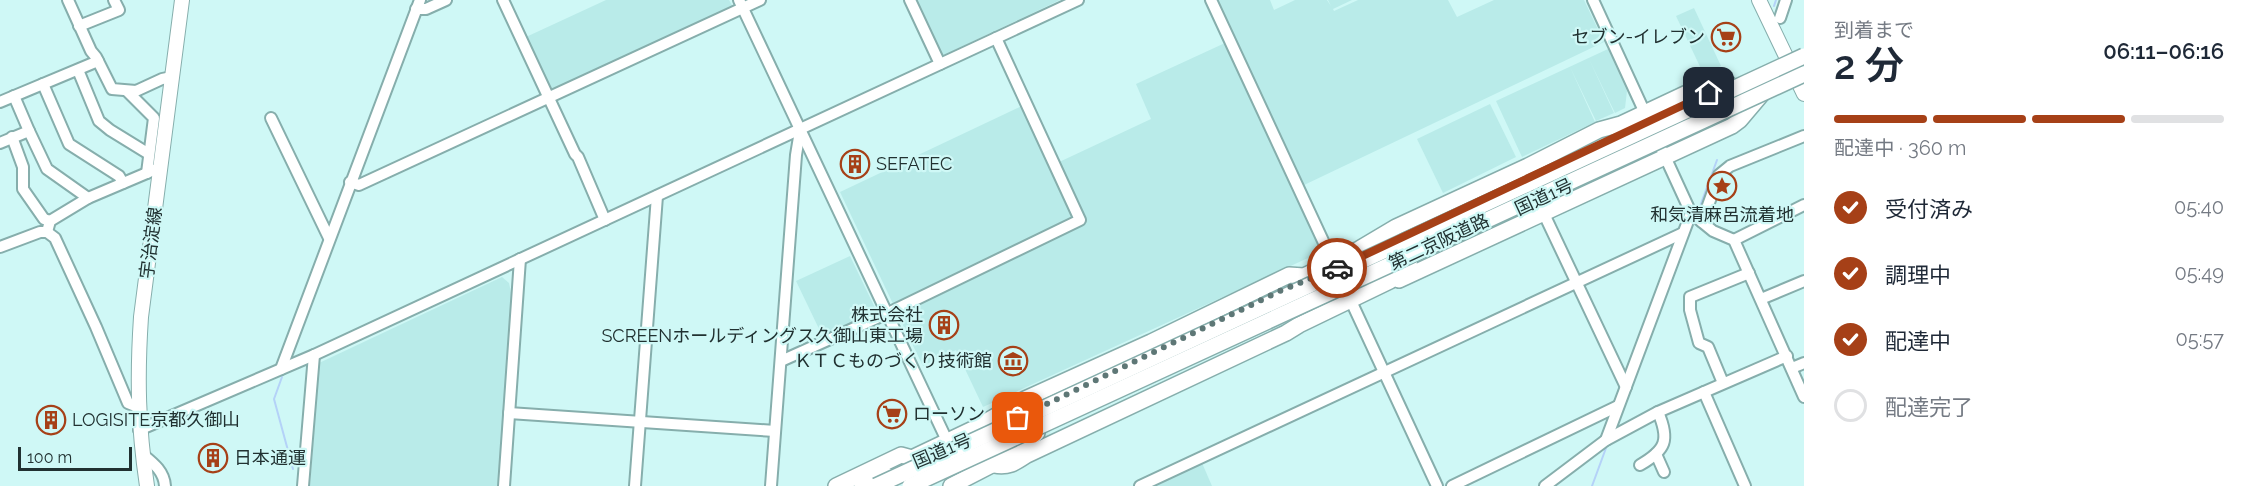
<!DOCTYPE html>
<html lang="ja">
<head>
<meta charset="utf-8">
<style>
  :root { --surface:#fff; --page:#f6f6f7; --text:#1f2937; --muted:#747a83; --line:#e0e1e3; --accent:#a64017 }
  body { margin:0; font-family:Raleway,"Noto Sans JP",sans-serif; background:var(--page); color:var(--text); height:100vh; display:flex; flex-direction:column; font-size:22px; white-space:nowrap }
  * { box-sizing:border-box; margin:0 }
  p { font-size:20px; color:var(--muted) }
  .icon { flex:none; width:33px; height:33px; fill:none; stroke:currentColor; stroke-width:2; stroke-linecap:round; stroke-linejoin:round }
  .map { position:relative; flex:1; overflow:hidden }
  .drawer { display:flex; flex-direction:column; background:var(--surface); width:450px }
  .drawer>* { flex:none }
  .scale { position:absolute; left:18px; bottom:15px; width:114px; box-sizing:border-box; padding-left:6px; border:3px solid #213131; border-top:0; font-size:16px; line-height:21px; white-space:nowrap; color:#213131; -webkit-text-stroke:4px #cff8f6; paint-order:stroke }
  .pin { position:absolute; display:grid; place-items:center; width:51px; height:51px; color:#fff; margin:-26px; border-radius:12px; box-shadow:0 3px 9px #0006 }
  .courier { position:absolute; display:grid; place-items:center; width:60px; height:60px; margin:-30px; border:4px solid #a64017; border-radius:50%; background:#fff; color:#222; box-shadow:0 2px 8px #0007 }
  .head em { font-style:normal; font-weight:600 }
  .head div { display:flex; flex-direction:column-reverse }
  .head { display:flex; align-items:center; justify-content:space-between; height:102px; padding:0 30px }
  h1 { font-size:39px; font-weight:600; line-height:45px }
  .bar { display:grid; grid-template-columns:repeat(4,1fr); gap:9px 6px; align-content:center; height:72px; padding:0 30px }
  .bar i { height:8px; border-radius:4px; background:var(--line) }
  .bar .active { background:var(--accent) }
  .bar p { grid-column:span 4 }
  ol { padding:0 30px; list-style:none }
  li { display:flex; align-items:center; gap:18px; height:66px }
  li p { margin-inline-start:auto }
  li .icon { padding:6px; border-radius:50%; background:var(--accent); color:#fff; stroke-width:4 }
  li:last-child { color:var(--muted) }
  li i { width:33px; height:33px; border:3px solid var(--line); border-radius:50% }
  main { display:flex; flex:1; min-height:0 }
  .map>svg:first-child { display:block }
  .built { fill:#b9ebe9 }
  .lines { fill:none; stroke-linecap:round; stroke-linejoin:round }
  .stream { stroke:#b4d2f8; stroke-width:2 }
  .minor-casing { stroke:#86aeac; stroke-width:14 }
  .major-casing { stroke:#86aeac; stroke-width:16 }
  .highway-casing { stroke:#86aeac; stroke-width:18 }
  .minor { stroke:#fff; stroke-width:10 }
  .major { stroke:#fff; stroke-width:14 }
  .highway { stroke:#fff; stroke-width:15 }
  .highway-bridge-casing { stroke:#86aeac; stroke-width:18; stroke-linecap:butt }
  .highway-bridge { stroke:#fff; stroke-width:15 }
  .done { stroke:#5e7776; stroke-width:6; stroke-dasharray:0 10.8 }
  .route { stroke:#a64017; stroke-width:8 }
  .labels { text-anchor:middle; stroke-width:4.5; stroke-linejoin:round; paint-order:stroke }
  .poi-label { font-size:18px; fill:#213131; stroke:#cff8f6; text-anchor:start }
  .street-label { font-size:18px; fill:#213131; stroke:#cff8f6 }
</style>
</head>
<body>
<main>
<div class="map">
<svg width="1804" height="486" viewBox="0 0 1804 486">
  <rect width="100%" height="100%" fill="#cff8f6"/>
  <g class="built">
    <path d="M 606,0 L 729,0 L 733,7 L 550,91 L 526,37 Z"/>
    <path d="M 915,0 L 1060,0 L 942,56 Z"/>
    <path d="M 1215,0 L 1270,0 L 1274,10 L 1295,0 L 1327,0 L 1331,6 L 1328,0 L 1352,0 L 1333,9 L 1334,11 L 1358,0 L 1448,0 L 1457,17 L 1494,0 L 1584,0 L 1604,42 L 1302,186 Z"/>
    <path d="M 1694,8 L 1721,66 L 1704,75 L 1676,16 Z"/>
    <path d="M 1225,43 L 1321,252 L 983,407 L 956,350 L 923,366 L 896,311 L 1084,223 L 1057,163 L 1151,119 L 1136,84 Z"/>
    <path d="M 1608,49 L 1627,91 L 1625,108 L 1615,113 L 1589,59 L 1614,113 L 1596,121 L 1570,67 L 1595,122 L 1522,157 L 1496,101 Z"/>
    <path d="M 1490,104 L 1516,157 L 1443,193 L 1417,139 Z"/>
    <path d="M 1024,105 L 1078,219 L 894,306 L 840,192 Z"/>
    <path d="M 850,256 L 877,312 L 829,336 L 826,331 L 821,333 L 796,281 Z"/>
    <path d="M 502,277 L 509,283 L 513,302 L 498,486 L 310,486 L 319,363 Z"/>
    <path d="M 1202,463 L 1212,486 L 1153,486 Z"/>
  </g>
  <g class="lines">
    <g class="stream">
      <path d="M 1774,6 L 1776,0"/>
      <path d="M 405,54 L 417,23"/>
      <path d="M 1699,209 L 1717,160"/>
      <path d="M 282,377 L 274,399 L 293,469"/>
      <path d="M 1592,486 L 1606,448"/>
    </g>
    <g class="minor-casing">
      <g id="minor">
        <path d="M 68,0 L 91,51 L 96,57 L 112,89 L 136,91 L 162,79 L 172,77"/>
        <path d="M 503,0 L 575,154 L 578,157 L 605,220"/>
        <path d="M 739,0 L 950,447"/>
        <path d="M 910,0 L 940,64"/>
        <path d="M 1211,0 L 1437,486"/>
        <path d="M 1593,0 L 1691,213 L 1713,231 L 1734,240 L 1804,397"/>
        <path d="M 416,9 L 426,9 L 446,0"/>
        <path d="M 1780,18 L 1786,0"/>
        <path d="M 79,26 L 119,10 L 114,0"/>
        <path d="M 78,70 L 99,121 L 110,130 L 149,154"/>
        <path d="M 43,84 L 69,144 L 119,176 L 123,183"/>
        <path d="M 127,91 L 154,118 L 147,173"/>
        <path d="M 0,102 L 98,61"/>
        <path d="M 271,118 L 329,238"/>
        <path d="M 29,131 L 47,169 L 88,198"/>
        <path d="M 12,137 L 23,167 L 23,189 L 44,219 L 50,221"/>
        <path d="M 0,143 L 29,131 L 14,96"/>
        <path d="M 350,182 L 359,185 L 760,0"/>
        <path d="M 1544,214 L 1626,387"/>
        <path d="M 1702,222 L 1719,175 L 1730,166 L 1804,136"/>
        <path d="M 47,232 L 50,221 L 88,198 L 161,167"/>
        <path d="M 1734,240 L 1804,205"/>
        <path d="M 0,247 L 40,232 L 47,232 L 55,238 L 96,327 L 128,403 L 138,407"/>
        <path d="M 1761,299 L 1804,281"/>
        <path d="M 781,361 L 888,313 L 1080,220 L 996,38"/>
        <path d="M 1792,368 L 1804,363"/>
        <path d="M 281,369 L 420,0"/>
        <path d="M 1723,383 L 1708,347 L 1699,343 L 1690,310 L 1690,297 L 1749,273"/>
        <path d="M 1704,392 L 1745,486"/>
        <path d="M 509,413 L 775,431"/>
        <path d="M 139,430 L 314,355 L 1078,0"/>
        <path d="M 1606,440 L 1691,213"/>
        <path d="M 142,454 C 153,463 164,471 165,486"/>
        <path d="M 1656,454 L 1664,472"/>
        <path d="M 1640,465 C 1666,450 1670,440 1658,412"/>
        <path d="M 303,486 L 314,355"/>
        <path d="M 504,486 L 520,259"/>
        <path d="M 635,486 L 657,196"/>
        <path d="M 771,486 L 796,155 L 800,131"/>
        <path d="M 1140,486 L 1683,233"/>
        <path d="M 1452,486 L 1618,406"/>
        <path d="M 1545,486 L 1606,440 L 1658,412 L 1787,356"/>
      </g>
    </g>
    <g class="major-casing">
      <g id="major">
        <path d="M 1759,0 L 1804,94"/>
        <path d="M 147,486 C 138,426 137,377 141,317 L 182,0"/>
      </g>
    </g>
    <g class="highway-casing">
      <g id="highway">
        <path d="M 1399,280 L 1732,126 L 1740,120 L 1762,94"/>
        <path d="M 994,465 C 1008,468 1015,463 1027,455 L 1286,333 L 1299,325 L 1390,281 L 1408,268 L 1410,259"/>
        <path d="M 836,486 L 901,455 L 912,458 L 973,429 L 1025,399 L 1151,342 L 1289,275 L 1304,276 L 1359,249 L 1396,227 L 1528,166 L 1599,130 L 1621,124 L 1704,85 L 1710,87 L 1729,84"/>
        <path d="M 862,486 L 886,475"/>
        <path d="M 951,486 L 1015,453 L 1037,433"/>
      </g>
    </g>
    <use href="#minor" class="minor"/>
    <use href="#major" class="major"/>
    <use href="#highway" class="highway"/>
    <g class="highway-bridge-casing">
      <g id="highway-bridge">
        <path d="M 876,486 L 1804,56"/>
        <path d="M 910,486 L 1804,74"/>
      </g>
    </g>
    <use href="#highway-bridge" class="highway-bridge"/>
  </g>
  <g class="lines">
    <path class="done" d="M 1018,418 L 1282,290 L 1337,268"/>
    <path class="route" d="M 1337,268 L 1709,93"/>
  </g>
  <defs>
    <g id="supermarket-ring" transform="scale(1.5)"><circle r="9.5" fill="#cff8f6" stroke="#a64017" stroke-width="1.5"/><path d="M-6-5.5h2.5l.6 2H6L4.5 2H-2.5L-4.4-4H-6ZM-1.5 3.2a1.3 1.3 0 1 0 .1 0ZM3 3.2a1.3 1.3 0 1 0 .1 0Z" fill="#a64017"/></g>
    <g id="building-ring" transform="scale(1.5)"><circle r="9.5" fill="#cff8f6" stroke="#a64017" stroke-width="1.5"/><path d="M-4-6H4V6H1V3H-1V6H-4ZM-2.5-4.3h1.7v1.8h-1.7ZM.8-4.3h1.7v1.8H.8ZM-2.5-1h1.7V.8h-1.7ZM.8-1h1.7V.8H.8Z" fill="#a64017"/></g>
    <g id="sight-ring" transform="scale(1.5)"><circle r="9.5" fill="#cff8f6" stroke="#a64017" stroke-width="1.5"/><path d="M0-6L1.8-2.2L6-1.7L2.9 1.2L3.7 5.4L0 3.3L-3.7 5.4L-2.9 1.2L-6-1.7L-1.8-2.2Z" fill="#a64017"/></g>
    <g id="museum-ring" transform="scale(1.5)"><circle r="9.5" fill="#cff8f6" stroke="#a64017" stroke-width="1.5"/><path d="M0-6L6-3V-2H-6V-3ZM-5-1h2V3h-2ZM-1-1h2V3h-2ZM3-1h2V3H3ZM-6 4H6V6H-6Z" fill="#a64017"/></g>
  </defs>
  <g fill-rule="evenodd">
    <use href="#supermarket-ring" x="1726" y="37"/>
    <use href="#building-ring" x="855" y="164"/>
    <use href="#sight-ring" x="1722" y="186"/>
    <use href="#building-ring" x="944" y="325"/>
    <use href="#museum-ring" x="1013" y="361"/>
    <use href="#supermarket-ring" x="892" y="414"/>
    <use href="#building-ring" x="51" y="420"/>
    <use href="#building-ring" x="213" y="458"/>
  </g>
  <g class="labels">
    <g class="poi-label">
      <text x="1705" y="43" text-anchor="end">セブン-イレブン</text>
      <text x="876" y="170">SEFATEC</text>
      <text x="1722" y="221" text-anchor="middle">和気清麻呂流着地</text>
      <text x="923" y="321" text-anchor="end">株式会社<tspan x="923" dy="21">SCREENホールディングス久御山東工場</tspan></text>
      <text x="992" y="367" text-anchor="end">ＫＴＣものづくり技術館</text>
      <text x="913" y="420">ローソン</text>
      <text x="72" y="426">LOGISITE京都久御山</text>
      <text x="234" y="464">日本通運</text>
    </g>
    <g class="street-label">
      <text transform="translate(1544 197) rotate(-25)" y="6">国道1号</text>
      <text transform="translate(1439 242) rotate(-25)" y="6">第二京阪道路</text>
      <text transform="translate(151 243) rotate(-83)" y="6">宇治淀線</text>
      <text transform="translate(942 451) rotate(-23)" y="6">国道1号</text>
    </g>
  </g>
</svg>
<div class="scale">100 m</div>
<div class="pin" style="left:1018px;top:418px;background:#ea580c"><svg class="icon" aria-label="bag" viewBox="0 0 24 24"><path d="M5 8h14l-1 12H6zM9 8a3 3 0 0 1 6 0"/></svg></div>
<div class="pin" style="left:1709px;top:93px;background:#1f2937"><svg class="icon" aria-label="home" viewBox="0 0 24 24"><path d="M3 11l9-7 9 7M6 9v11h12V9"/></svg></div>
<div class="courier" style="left:1337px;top:268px"><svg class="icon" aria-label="car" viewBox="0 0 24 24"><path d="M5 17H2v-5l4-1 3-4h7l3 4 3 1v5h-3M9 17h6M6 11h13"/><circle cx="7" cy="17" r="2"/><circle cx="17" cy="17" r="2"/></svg></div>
</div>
<section class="drawer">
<div class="head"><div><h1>2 分</h1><p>到着まで</p></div><em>06:11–06:16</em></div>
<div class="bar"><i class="active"></i><i class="active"></i><i class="active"></i><i></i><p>配達中 · 360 m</p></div>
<ol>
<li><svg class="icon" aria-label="check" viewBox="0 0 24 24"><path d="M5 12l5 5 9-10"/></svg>受付済み<p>05:40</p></li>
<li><svg class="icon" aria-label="check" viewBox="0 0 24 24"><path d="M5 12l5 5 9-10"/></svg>調理中<p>05:49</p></li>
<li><svg class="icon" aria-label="check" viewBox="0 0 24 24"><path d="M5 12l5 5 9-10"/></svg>配達中<p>05:57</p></li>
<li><i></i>配達完了</li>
</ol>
</section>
</main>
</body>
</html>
